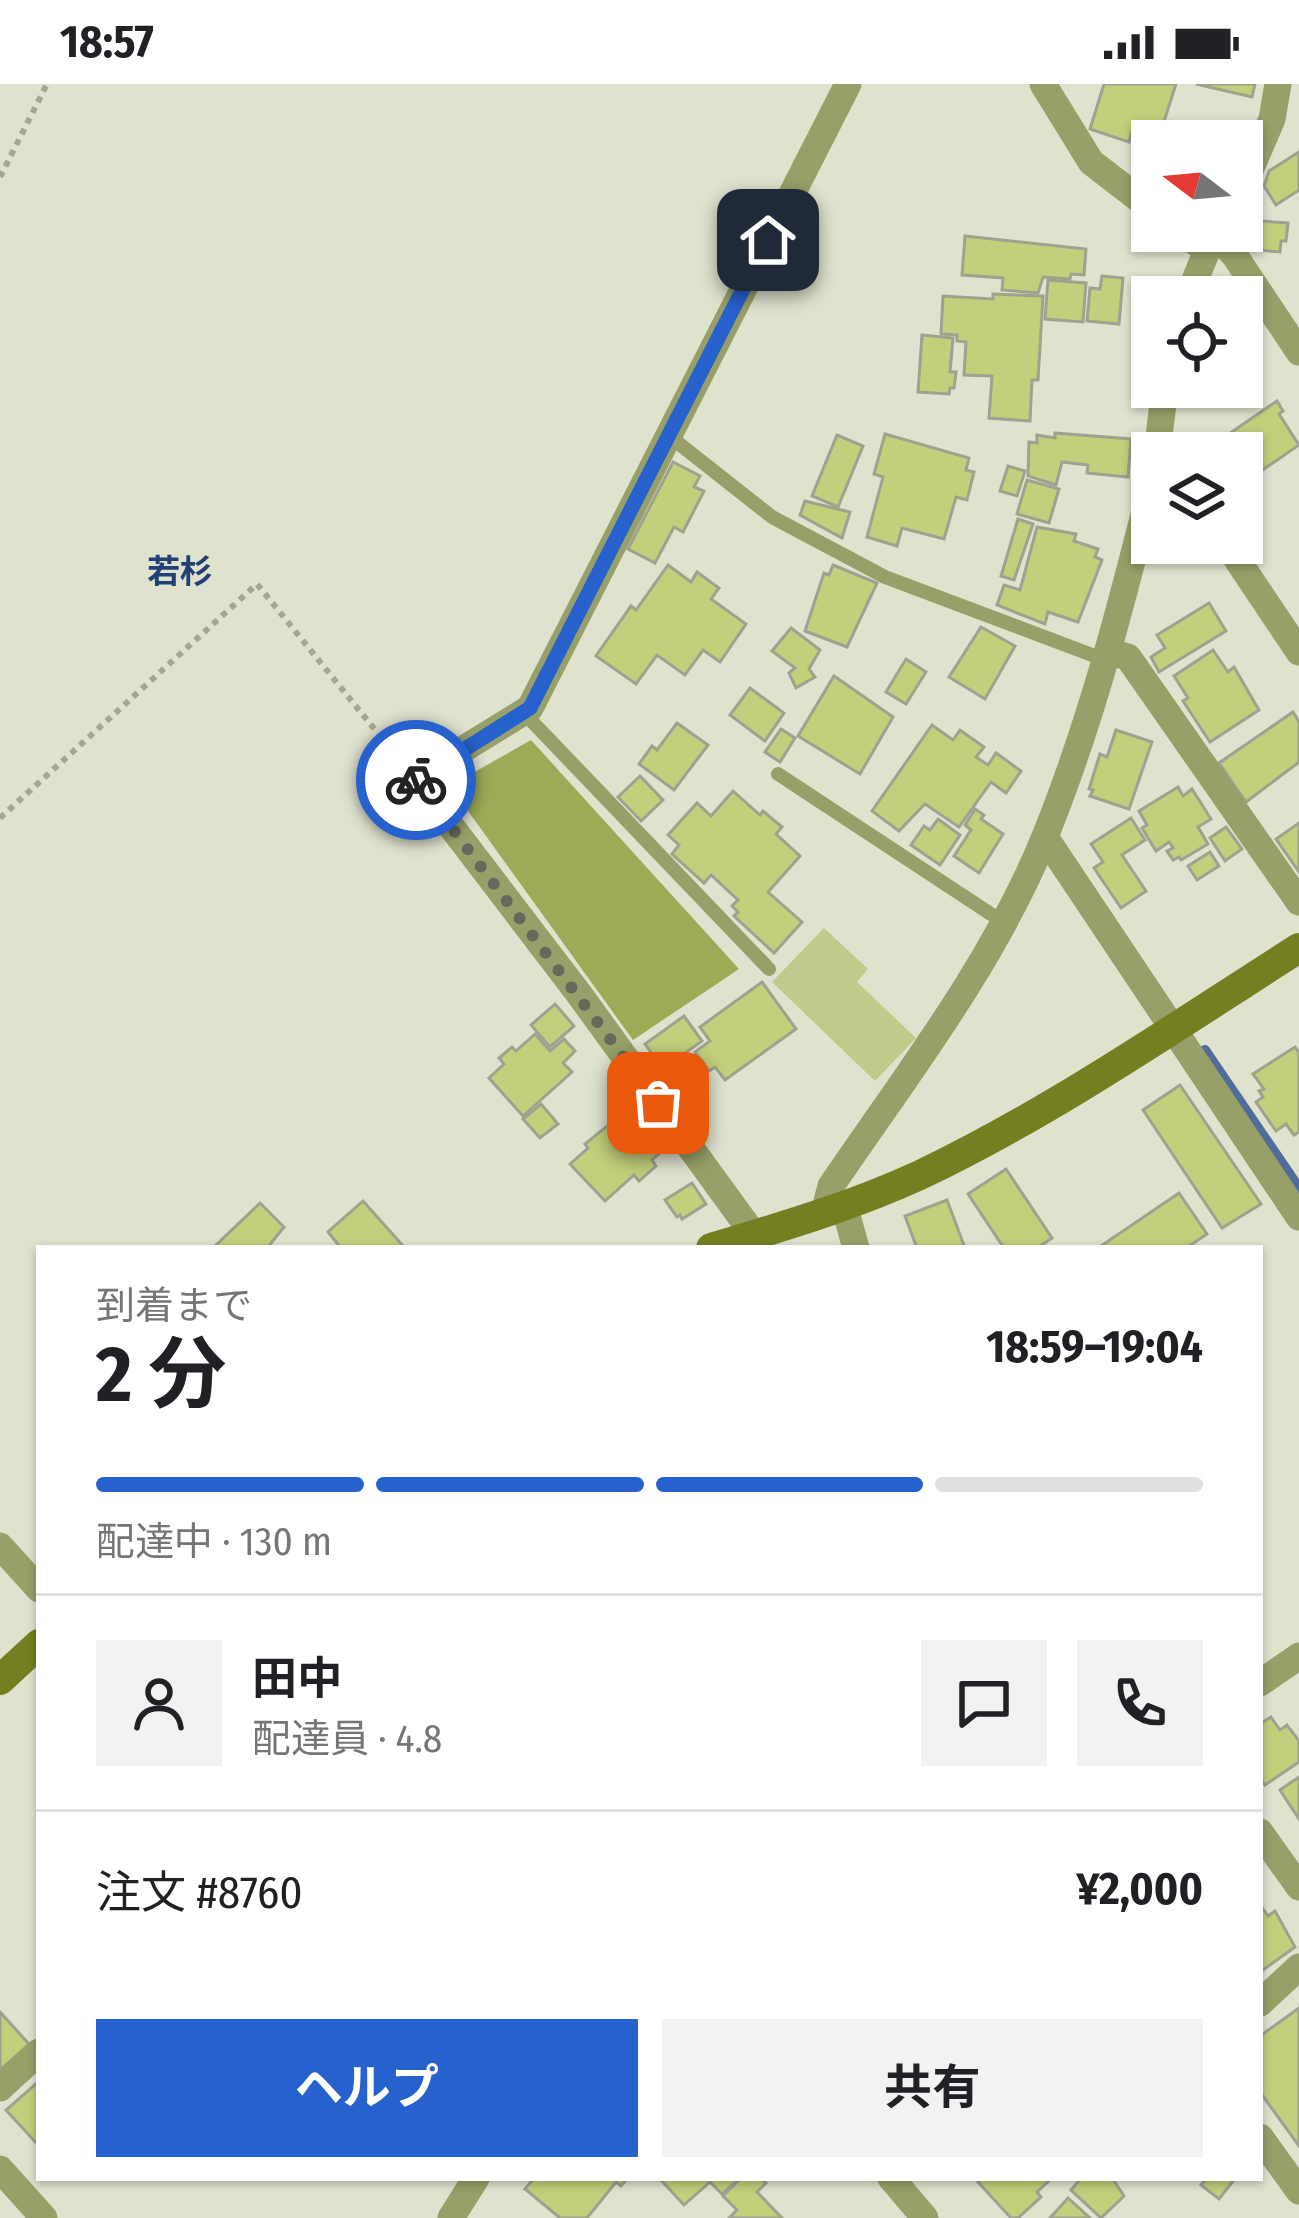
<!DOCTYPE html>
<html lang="ja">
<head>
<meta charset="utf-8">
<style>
  :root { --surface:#fff; --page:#f2f2f2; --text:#202124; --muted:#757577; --line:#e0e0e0; --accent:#2761ce }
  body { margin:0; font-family:"Fira Sans Condensed","Noto Sans JP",sans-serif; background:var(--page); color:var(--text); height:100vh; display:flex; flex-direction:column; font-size:45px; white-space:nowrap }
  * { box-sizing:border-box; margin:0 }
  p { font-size:39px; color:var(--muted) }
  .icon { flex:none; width:66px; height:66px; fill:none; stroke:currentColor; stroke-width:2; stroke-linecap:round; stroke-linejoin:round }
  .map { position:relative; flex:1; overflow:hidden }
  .side { position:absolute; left:36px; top:1161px; width:1227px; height:936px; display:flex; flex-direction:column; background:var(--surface); border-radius:0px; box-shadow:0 3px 9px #0004 }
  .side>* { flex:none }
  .needle { width:78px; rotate:286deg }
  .fabs { position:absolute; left:1131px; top:36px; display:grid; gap:24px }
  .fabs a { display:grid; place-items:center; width:132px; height:132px; border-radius:0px; background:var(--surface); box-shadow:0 3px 9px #0004; font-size:60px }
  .pin { position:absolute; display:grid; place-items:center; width:102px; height:102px; color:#fff; margin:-51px; border-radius:24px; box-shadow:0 6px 18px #0006 }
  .courier { position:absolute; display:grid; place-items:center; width:120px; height:120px; margin:-60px; border:9px solid #2761ce; border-radius:50%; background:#fff; color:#222; box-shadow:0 3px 15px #0007 }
  .summary em { font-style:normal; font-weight:700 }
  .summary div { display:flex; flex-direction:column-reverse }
  .summary { display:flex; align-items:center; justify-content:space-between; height:204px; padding:0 60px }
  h1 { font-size:78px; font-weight:700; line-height:90px }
  .bar { display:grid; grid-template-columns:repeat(4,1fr); gap:18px 12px; align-content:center; height:144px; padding:0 60px }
  .bar i { height:15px; border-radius:9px; background:var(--line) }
  .bar .on { background:var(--accent) }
  .bar p { grid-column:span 4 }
  .line { display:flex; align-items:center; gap:30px; padding:0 60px; border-top:3px solid var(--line) }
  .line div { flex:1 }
  .round { display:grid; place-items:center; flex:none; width:126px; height:126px; border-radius:0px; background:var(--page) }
  .button { display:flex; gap:24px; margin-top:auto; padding:24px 60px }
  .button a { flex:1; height:138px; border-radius:0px; background:var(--accent); color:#fff; font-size:48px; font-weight:700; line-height:138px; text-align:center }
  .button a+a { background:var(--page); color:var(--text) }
  .status { display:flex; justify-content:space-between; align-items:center; height:84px; padding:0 60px; background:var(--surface); direction:ltr }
  .status svg { height:33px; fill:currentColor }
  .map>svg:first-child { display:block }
  .green { fill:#c0ca8b }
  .forest { fill:#9faa57 }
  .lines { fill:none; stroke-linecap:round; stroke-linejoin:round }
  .stream { stroke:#526c99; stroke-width:10 }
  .building { fill:#c3cf7b; stroke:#9ea28e; stroke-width:3 }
  .path { stroke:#a3a796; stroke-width:6; stroke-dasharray:6 6; stroke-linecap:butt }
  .lane { stroke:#97a069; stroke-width:14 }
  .street { stroke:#97a069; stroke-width:27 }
  .secondary { stroke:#757f22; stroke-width:30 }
  .done { stroke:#65685b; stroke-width:12; stroke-dasharray:0 21.6 }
  .route { stroke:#2761ce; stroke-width:15 }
  .labels { text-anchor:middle; stroke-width:12; stroke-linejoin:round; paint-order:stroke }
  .neighbourhood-label { font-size:33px; font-weight:bold; fill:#224076; stroke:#dfe3ce }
</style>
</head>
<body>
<div class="status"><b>18:57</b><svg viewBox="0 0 49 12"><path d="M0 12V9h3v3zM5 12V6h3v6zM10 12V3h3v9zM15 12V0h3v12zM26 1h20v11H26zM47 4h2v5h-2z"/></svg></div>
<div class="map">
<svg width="1299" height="2134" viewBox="0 0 1299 2134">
  <rect width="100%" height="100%" fill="#dfe3ce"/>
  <path class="green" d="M 824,844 L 868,885 L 857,898 L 916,954 L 875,997 L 772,898 Z"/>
  <path class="forest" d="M 531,656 L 739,885 L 633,956 L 450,702 Z"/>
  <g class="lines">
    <path class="stream" d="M 1205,966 L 1299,1104"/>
  </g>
  <g class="building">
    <path d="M 1104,0 L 1176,0 L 1159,53 L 1133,44 L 1129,58 L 1090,45 Z"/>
    <path d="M 1196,0 L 1255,0 L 1252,13 Z"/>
    <path d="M 1299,68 L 1299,106 L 1276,121 L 1264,102 L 1269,87 Z"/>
    <path d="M 1248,136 L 1288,139 L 1286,157 L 1281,157 L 1280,168 L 1245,165 Z"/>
    <path d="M 965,152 L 1086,165 L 1084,191 L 1071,190 L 1070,195 L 1043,193 L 1038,209 L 1002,206 L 1003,194 L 962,191 Z"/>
    <path d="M 1102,192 L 1123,194 L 1119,240 L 1087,237 L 1090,204 L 1100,205 Z"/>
    <path d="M 1048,196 L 1086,199 L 1083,238 L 1045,235 Z"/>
    <path d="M 993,210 L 1043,212 L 1038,296 L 1032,296 L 1030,337 L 989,334 L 992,292 L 964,291 L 966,258 L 957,257 L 957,251 L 941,250 L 943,212 L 993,215 Z"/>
    <path d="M 922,251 L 953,254 L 950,288 L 956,288 L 954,304 L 950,304 L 949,310 L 918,308 Z"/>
    <path d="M 1277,317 L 1283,327 L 1279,330 L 1299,361 L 1245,398 L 1242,369 L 1225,369 L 1217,358 Z"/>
    <path d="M 1055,349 L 1131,355 L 1128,393 L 1087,389 L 1088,381 L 1062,378 L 1056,401 L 1028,392 L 1029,358 L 1037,359 L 1037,351 L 1055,354 Z"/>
    <path d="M 885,350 L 969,374 L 966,386 L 974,388 L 967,416 L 956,413 L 944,455 L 902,444 L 897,462 L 867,453 L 883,393 L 874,390 Z"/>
    <path d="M 837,351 L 863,362 L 838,423 L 812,412 Z"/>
    <path d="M 673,378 L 700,392 L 694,403 L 704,407 L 683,448 L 674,443 L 655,479 L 628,465 Z"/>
    <path d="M 1008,382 L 1025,387 L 1017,412 L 1000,407 Z"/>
    <path d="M 1027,396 L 1059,405 L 1049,439 L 1017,430 Z"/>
    <path d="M 805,417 L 850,428 L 842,454 L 800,431 Z"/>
    <path d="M 1018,435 L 1033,440 L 1014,496 L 1001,492 Z"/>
    <path d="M 1037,443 L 1076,450 L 1074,457 L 1098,465 L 1095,473 L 1102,476 L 1078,538 L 1048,528 L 1045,540 L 997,521 L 1004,501 L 1020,506 Z"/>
    <path d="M 668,481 L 691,498 L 697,488 L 719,504 L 711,515 L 746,540 L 720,578 L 703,566 L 685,591 L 657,571 L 636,600 L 596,572 L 631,522 L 636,526 Z"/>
    <path d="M 833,481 L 877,499 L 847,563 L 805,547 L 824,489 L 829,491 Z"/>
    <path d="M 1209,519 L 1226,547 L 1159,588 L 1151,573 L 1165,564 L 1157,551 Z"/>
    <path d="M 981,543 L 1015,562 L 985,615 L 949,593 Z"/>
    <path d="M 791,544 L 820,566 L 809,585 L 815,593 L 796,604 L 789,589 L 795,584 L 772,567 Z"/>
    <path d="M 1213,566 L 1228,588 L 1234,583 L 1259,626 L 1210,658 L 1183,617 L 1188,614 L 1174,592 Z"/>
    <path d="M 906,575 L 926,588 L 906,620 L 886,608 Z"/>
    <path d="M 834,592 L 893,633 L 860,690 L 798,652 Z"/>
    <path d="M 750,604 L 784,629 L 765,657 L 730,631 Z"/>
    <path d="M 1293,628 L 1299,638 L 1299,678 L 1246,718 L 1219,679 Z"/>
    <path d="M 677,639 L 708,661 L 674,706 L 639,680 L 652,662 L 657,666 Z"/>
    <path d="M 932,641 L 953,656 L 960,646 L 984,663 L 976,673 L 988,681 L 996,669 L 1021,687 L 1006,709 L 991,698 L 959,743 L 925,720 L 899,747 L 872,727 Z"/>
    <path d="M 781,645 L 795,654 L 780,678 L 765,668 Z"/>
    <path d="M 1116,646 L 1152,658 L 1129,725 L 1090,712 L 1093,706 L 1089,705 L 1100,670 L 1107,673 Z"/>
    <path d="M 640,692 L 663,716 L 641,737 L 618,713 Z"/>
    <path d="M 1178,703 L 1183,712 L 1192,705 L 1211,735 L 1198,743 L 1208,760 L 1181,776 L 1179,773 L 1173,776 L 1167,767 L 1173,764 L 1169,758 L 1156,767 L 1142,744 L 1147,741 L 1139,727 Z"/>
    <path d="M 733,707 L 760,731 L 763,727 L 782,743 L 776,750 L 800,772 L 768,808 L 802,838 L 774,869 L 734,832 L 738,828 L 732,822 L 738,816 L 711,791 L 704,799 L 672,770 L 679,761 L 668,751 L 697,719 L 711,732 Z"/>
    <path d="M 975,725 L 984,731 L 981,735 L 1003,750 L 979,789 L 954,772 L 971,746 L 965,741 Z"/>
    <path d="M 1131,734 L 1145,756 L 1122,771 L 1146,807 L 1121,824 L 1094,784 L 1103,778 L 1091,760 Z"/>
    <path d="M 938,735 L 960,751 L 940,781 L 911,761 L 924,742 L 930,746 Z"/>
    <path d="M 1299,739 L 1299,788 L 1276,755 Z"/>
    <path d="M 1226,743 L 1242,765 L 1225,777 L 1210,754 Z"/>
    <path d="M 1210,768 L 1219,782 L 1197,796 L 1188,782 Z"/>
    <path d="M 762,898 L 796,945 L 725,996 L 715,983 L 709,987 L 695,968 L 710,957 L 700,943 Z"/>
    <path d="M 555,920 L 574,942 L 550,963 L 531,941 Z"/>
    <path d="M 684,932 L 702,957 L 663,985 L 645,960 Z"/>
    <path d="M 535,950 L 550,967 L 564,955 L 575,967 L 563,979 L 572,988 L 523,1032 L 489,994 L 504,980 L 499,974 L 512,963 L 516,967 Z"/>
    <path d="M 1295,963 L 1299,969 L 1299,1048 L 1294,1051 L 1286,1040 L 1276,1047 L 1256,1018 L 1263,1013 L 1259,1007 L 1264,1005 L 1253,990 Z"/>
    <path d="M 1180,1001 L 1261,1120 L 1222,1144 L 1143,1026 Z"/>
    <path d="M 541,1020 L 558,1040 L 540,1054 L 523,1035 Z"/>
    <path d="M 628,1025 L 656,1051 L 650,1056 L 661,1068 L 652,1076 L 656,1082 L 639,1097 L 634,1091 L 605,1117 L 570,1080 L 588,1064 L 585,1060 Z"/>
    <path d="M 1006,1085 L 1052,1154 L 1037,1164 L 1004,1164 L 968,1110 Z"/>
    <path d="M 692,1099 L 706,1120 L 682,1135 L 680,1131 L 677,1133 L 665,1116 Z"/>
    <path d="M 1179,1109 L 1207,1150 L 1186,1164 L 1098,1164 Z"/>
    <path d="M 947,1116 L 965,1164 L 917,1164 L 905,1132 Z"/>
    <path d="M 363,1117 L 405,1164 L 341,1164 L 328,1148 Z"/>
    <path d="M 260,1119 L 284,1143 L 267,1164 L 213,1164 Z"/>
    <path d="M 1271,1633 L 1280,1646 L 1287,1641 L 1299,1657 L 1299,1678 L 1265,1701 L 1260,1694 L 1260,1640 Z"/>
    <path d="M 1299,1693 L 1299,1735 L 1280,1706 Z"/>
    <path d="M 1260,1821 L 1268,1832 L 1275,1827 L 1295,1863 L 1260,1888 Z"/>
    <path d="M 1299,1924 L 1299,2062 L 1260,2008 L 1260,1952 Z"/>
    <path d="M 0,1928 L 29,1960 L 0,1986 Z"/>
    <path d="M 38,1998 L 39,1999 L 39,2062 L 6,2026 Z"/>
    <path d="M 534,2094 L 628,2094 L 621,2102 L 616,2098 L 587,2134 L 560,2134 L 525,2105 Z"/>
    <path d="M 659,2094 L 740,2094 L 722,2110 L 710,2098 L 684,2121 Z"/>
    <path d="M 741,2094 L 761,2094 L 766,2099 L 757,2108 L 782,2134 L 729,2134 L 737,2126 L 723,2112 Z"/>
    <path d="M 982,2094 L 1052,2094 L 1037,2108 L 1041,2113 L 1018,2134 L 1011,2134 L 978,2098 Z"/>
    <path d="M 1081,2094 L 1112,2094 L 1124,2112 L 1101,2134 L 1071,2106 Z"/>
    <path d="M 1207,2094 L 1232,2094 L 1234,2096 L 1219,2115 L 1201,2101 Z"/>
    <path d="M 1068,2114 L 1090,2134 L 1050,2134 Z"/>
  </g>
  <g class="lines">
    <g class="path">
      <path d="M 0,93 L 47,0"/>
      <path d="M 0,734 L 257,500 L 397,673"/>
    </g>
    <g class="lane">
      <path d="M 668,351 L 772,433 L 885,493 L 1108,577"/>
      <path d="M 523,628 L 769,885"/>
      <path d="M 778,690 L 1003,838"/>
    </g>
    <g class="street">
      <path d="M 1043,0 L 1091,78 L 1152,125"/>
      <path d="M 1242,105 L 1272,35 L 1278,0"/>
      <path d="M 1181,147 L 1206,166"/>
      <path d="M 1214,149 L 1235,172 L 1299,268"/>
      <path d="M 1188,213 L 1215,147"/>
      <path d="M 1157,369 L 1165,303"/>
      <path d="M 1226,459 L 1299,568"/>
      <path d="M 1110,568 L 1128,573 L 1299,818"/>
      <path d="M 1045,753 L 1299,1133"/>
      <path d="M 844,1121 L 856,1164"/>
      <path d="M 824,1129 L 831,1102 C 908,989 995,877 1046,750 C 1092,636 1122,518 1152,399"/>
      <path d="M 754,1151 L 579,910 L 415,695 L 530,624 L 848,0"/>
      <path d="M 0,1462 L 39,1505"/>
      <path d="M 1260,1599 L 1299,1572"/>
      <path d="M 1260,1748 L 1299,1803"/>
      <path d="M 1260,1919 L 1299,1883"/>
      <path d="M 0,2004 L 39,1968"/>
      <path d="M 1260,2053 L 1299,2107"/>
      <path d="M 0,2085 L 44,2134"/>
      <path d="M 891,2094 L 925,2134"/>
      <path d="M 451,2134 L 476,2094"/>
    </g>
    <g class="secondary">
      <path d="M 711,1164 C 781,1143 853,1122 920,1091 C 1052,1028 1175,943 1299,864"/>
      <path d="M 0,1596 L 39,1560"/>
    </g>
  </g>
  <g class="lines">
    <path class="done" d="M 416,696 L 658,1019"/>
    <path class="route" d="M 416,696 L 530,624 L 768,156"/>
  </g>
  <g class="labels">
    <g class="neighbourhood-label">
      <text x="180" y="499">若杉</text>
    </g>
  </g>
</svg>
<div class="fabs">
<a><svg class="needle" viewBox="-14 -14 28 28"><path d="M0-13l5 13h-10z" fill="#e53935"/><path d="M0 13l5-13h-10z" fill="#757577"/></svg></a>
<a><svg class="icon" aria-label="locate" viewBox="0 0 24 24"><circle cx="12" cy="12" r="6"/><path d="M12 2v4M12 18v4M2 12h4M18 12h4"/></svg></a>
<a><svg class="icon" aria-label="layers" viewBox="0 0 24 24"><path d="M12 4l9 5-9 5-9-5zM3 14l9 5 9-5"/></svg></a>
</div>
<div class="pin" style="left:658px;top:1019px;background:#ea580c"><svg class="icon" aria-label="bag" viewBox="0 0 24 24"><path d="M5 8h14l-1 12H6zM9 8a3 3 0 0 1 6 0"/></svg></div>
<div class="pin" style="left:768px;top:156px;background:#1f2937"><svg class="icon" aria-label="home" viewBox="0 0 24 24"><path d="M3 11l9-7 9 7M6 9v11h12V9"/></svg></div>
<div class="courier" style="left:416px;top:696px"><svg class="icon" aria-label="bike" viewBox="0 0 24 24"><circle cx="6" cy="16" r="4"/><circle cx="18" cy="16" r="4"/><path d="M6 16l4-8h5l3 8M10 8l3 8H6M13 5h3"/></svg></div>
<section class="side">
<div class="summary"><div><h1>2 分</h1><p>到着まで</p></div><em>18:59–19:04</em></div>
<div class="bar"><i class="on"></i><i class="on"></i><i class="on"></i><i></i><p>配達中 · 130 m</p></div>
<div class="line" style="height:216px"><a class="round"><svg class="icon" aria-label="person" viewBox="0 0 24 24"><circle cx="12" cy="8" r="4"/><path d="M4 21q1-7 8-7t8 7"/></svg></a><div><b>田中</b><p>配達員 · 4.8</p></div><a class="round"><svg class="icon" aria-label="chat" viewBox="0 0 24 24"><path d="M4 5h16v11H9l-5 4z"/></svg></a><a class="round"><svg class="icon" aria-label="phone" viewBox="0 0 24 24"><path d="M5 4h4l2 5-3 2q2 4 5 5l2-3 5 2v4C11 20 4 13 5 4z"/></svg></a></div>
<div class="line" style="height:156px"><div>注文 #8760</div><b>¥2,000</b></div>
<div class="button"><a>ヘルプ</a><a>共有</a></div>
</section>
</div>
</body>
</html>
